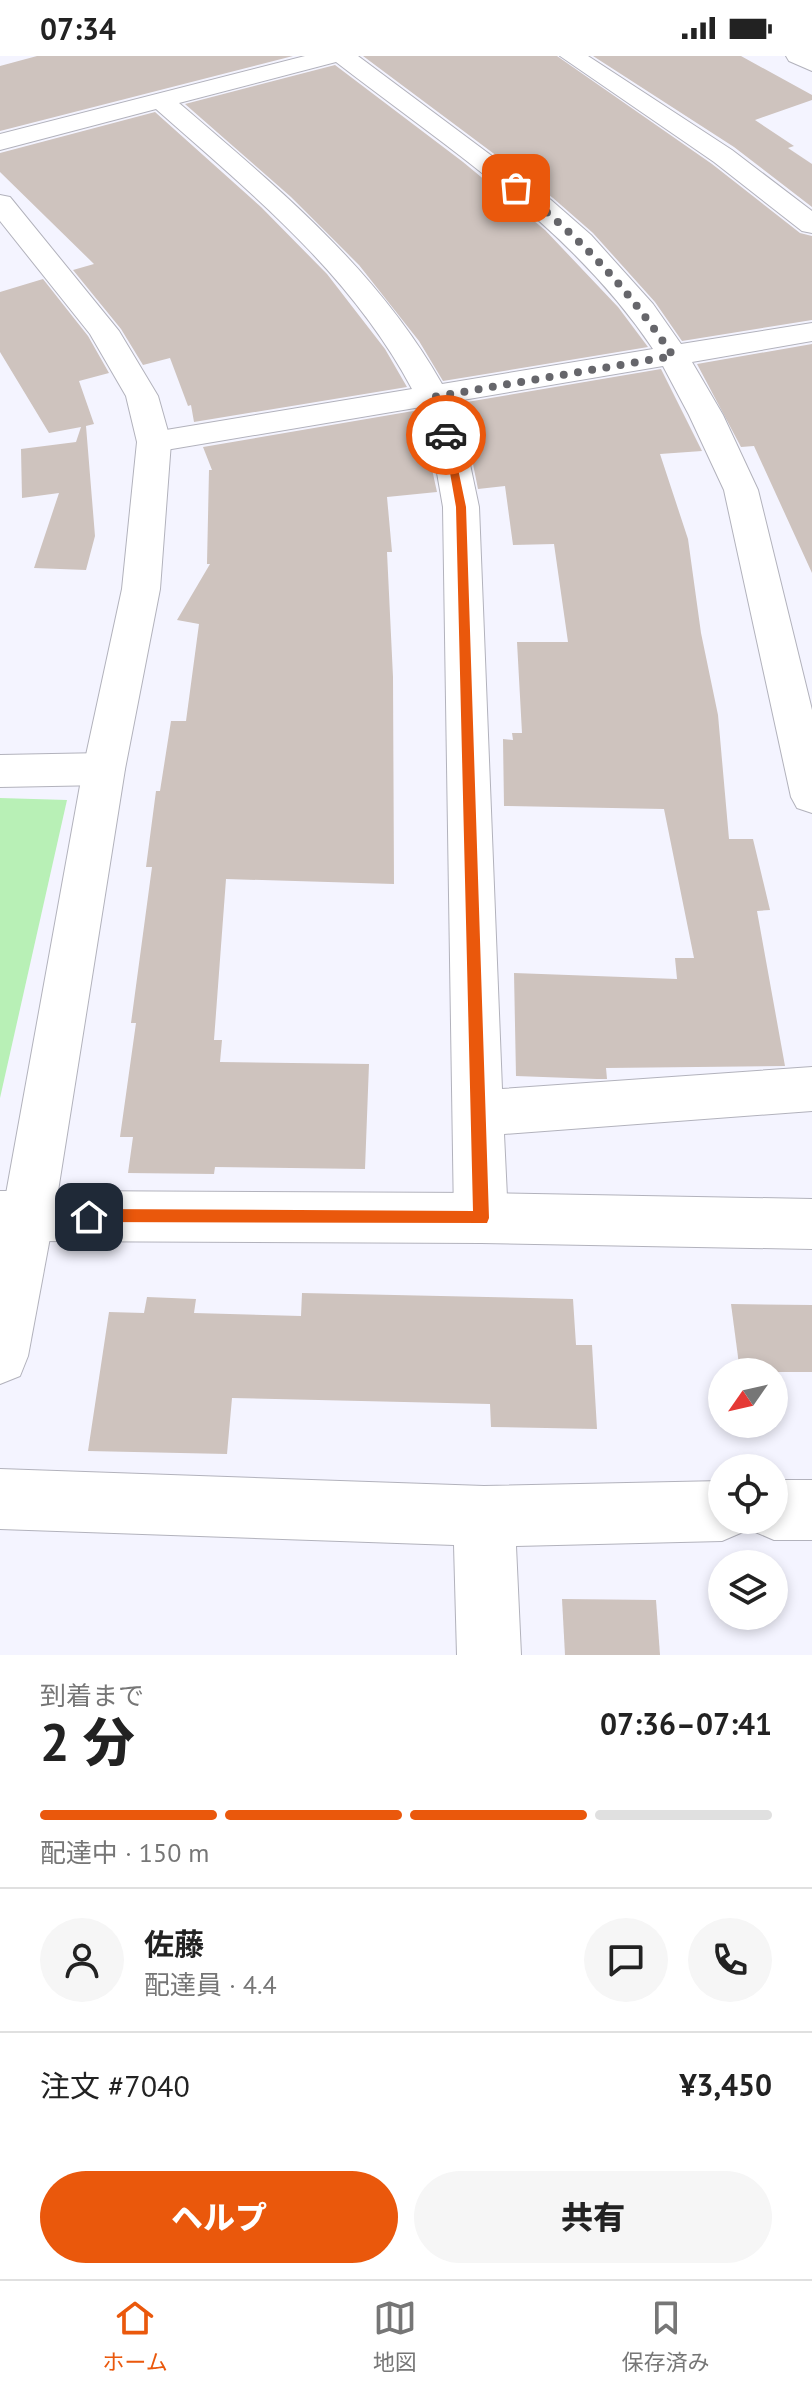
<!DOCTYPE html>
<html lang="ja">
<head>
<meta charset="utf-8">
<style>
  :root { --surface:#fff; --page:#f6f6f6; --text:#222; --muted:#767676; --line:#e0e0e0; --accent:#ea580c }
  body { margin:0; font-family:"PT Sans","Noto Sans JP",sans-serif; background:var(--page); color:var(--text); height:100vh; display:flex; flex-direction:column; font-size:30px; white-space:nowrap }
  * { box-sizing:border-box; margin:0 }
  p { font-size:26px; color:var(--muted) }
  .icon { flex:none; width:44px; height:44px; fill:none; stroke:currentColor; stroke-width:2; stroke-linecap:round; stroke-linejoin:round }
  .map { position:relative; height:1599px; overflow:hidden }
  .drawer { display:flex; flex-direction:column; background:var(--surface); flex:1 }
  .drawer>* { flex:none }
  .needle { width:52px; rotate:236deg }
  .fabs { position:absolute; left:708px; top:1302px; display:grid; gap:16px }
  .fabs a { display:grid; place-items:center; width:80px; height:80px; border-radius:50%; background:var(--surface); box-shadow:0 4px 12px #0003; font-size:40px }
  .pin { position:absolute; display:grid; place-items:center; width:68px; height:68px; color:#fff; margin:-34px; border-radius:16px; box-shadow:0 4px 12px #0006 }
  .courier { position:absolute; display:grid; place-items:center; width:80px; height:80px; margin:-40px; border:6px solid #ea580c; border-radius:50%; background:#fff; color:#222; box-shadow:0 2px 10px #0007 }
  .headline em { font-style:normal; font-weight:800 }
  .headline div { display:flex; flex-direction:column-reverse }
  .headline { display:flex; align-items:center; justify-content:space-between; height:136px; padding:0 40px }
  h1 { font-size:52px; font-weight:800; line-height:60px }
  .bar { display:grid; grid-template-columns:repeat(4,1fr); gap:12px 8px; align-content:center; height:96px; padding:0 40px }
  .bar i { height:10px; border-radius:6px; background:var(--line) }
  .bar .current { background:var(--accent) }
  .bar p { grid-column:span 4 }
  .line { display:flex; align-items:center; gap:20px; padding:0 40px; border-top:2px solid var(--line) }
  .line div { flex:1 }
  .round { display:grid; place-items:center; flex:none; width:84px; height:84px; border-radius:42px; background:var(--page) }
  .action { display:flex; gap:16px; margin-top:auto; padding:16px 40px }
  .action a { flex:1; height:92px; border-radius:48px; background:var(--accent); color:#fff; font-size:32px; font-weight:800; line-height:92px; text-align:center }
  .action a+a { background:var(--page); color:var(--text) }
  .status { display:flex; justify-content:space-between; align-items:center; height:56px; padding:0 40px; background:var(--surface); direction:ltr }
  .status svg { height:22px; fill:currentColor }
  .tab-bar { display:flex; justify-content:space-around; align-items:center; height:112px; border-top:2px solid var(--line); background:var(--surface); font-size:22px; color:var(--muted) }
  .tab-bar a { display:grid; justify-items:center; gap:4px }
  .tab-bar .current { color:var(--accent) }
  .map>svg:first-child { display:block }
  .green { fill:#b8f0b6 }
  .building { fill:#cec3be }
  .lines { fill:none; stroke-linecap:round; stroke-linejoin:round }
  .street-casing { stroke:#b2b2bc; stroke-width:2 }
  .secondary-casing { stroke:#b2b2bc; stroke-width:2 }
  .street { fill:#fff; fill-rule:evenodd }
  .secondary { fill:#fff; fill-rule:evenodd }
  .route { fill:#ea580c }
  .done { stroke:#66666b; stroke-width:8; stroke-dasharray:0 14.4 }
</style>
</head>
<body>
<div class="status"><b>07:34</b><svg viewBox="0 0 49 12"><path d="M0 12V9h3v3zM5 12V6h3v6zM10 12V3h3v9zM15 12V0h3v12zM26 1h20v11H26zM47 4h2v5h-2z"/></svg></div>
<div class="map">
<svg width="812" height="1599" viewBox="0 0 812 1599">
  <rect width="100%" height="100%" fill="#f4f4ff"/>
  <path class="green" d="M 0,742 L 67,744 L 0,1042 Z"/>
  <g class="building">
    <path d="M 37,0 L 293,0 L 0,75 L 0,10 Z"/>
    <path d="M 363,0 L 557,0 L 712,108 L 800,177 L 812,180 L 812,264 L 682,285 L 655,246 L 593,177 L 553,142 Z"/>
    <path d="M 593,0 L 741,0 L 812,39 L 812,44 L 755,64 L 794,90 L 788,92 L 812,108 L 812,151 L 734,91 Z"/>
    <path d="M 335,9 L 463,106 L 545,174 L 618,251 L 648,291 L 443,325 L 419,285 L 359,209 L 291,141 L 185,48 Z"/>
    <path d="M 155,56 L 261,151 L 327,218 L 385,293 L 407,331 L 194,366 L 191,349 L 188,350 L 170,302 L 143,309 L 121,273 L 73,214 L 94,208 L 0,116 L 0,97 Z"/>
    <path d="M 43,223 L 88,280 L 109,317 L 79,325 L 94,368 L 86,370 L 95,480 L 86,514 L 34,512 L 59,437 L 22,442 L 21,393 L 76,386 L 81,371 L 49,377 L 0,296 L 0,236 Z"/>
    <path d="M 812,288 L 812,517 L 754,390 L 741,391 L 697,308 Z"/>
    <path d="M 661,313 L 702,395 L 660,398 L 688,483 L 701,577 L 718,659 L 729,783 L 753,783 L 770,854 L 757,855 L 785,1010 L 606,1012 L 607,1023 L 597,1023 L 516,1020 L 514,917 L 677,923 L 675,902 L 694,902 L 664,753 L 504,750 L 503,683 L 513,684 L 512,677 L 522,677 L 517,586 L 568,586 L 554,488 L 513,489 L 505,430 L 478,433 L 470,393 L 455,348 Z"/>
    <path d="M 419,354 L 437,436 L 387,441 L 392,496 L 387,496 L 393,621 L 394,828 L 226,823 L 214,984 L 222,984 L 220,1006 L 369,1008 L 365,1113 L 215,1111 L 214,1118 L 128,1117 L 133,1081 L 120,1081 L 136,967 L 131,967 L 152,811 L 146,811 L 156,735 L 160,735 L 171,665 L 186,665 L 199,568 L 177,564 L 210,508 L 207,508 L 209,414 L 212,414 L 203,391 Z"/>
    <path d="M 302,1237 L 573,1243 L 576,1289 L 592,1289 L 597,1373 L 491,1371 L 490,1348 L 232,1342 L 227,1398 L 88,1395 L 109,1256 L 144,1257 L 147,1241 L 196,1243 L 194,1257 L 301,1260 Z"/>
    <path d="M 731,1248 L 812,1249 L 812,1316 L 740,1316 Z"/>
    <path d="M 562,1543 L 656,1544 L 660,1599 L 565,1599 Z"/>
  </g>
  <g class="lines">
    <g class="street-casing">
      <g id="street">
        <path d="M 305,0 L 358,0 L 551,144 L 591,179 L 653,248 L 681,288 L 812,267 L 812,285 L 692,306 L 723,359 L 758,434 L 812,654 L 812,757 L 797,752 L 791,741 L 724,434 L 689,359 L 663,310 L 451,346 L 467,394 L 479,451 L 502,1033 L 812,1011 L 812,1055 L 504,1078 L 508,1162 L 500,1180 L 481,1187 L 462,1180 L 454,1162 L 443,451 L 433,394 L 421,351 L 154,396 L 142,393 L 137,386 L 142,379 L 154,376 L 412,333 C 351,218 252,138 156,53 L 0,94 L 0,78 ZM 336,6 C 450,94 572,172 653,293 L 442,328 C 377,213 278,132 179,47 Z"/>
        <path d="M 560,0 L 588,0 L 732,94 L 812,155 L 812,177 L 802,175 L 714,106 Z"/>
        <path d="M 786,0 L 812,0 L 812,15 L 789,5 Z"/>
        <path d="M 104,697 L 119,702 L 125,713 L 119,724 L 104,729 L 0,731 L 0,699 Z"/>
        <path d="M 0,1135 L 28,1135 L 47,1142 L 54,1160 L 28,1300 L 20,1320 L 0,1328 Z"/>
        <path d="M 0,1413 L 484,1430 L 722,1425 L 722,1464 L 774,1464 L 774,1424 L 812,1424 L 812,1484 L 774,1484 L 753,1475 L 748,1465 L 743,1476 L 722,1485 L 516,1490 L 521,1599 L 457,1599 L 454,1489 L 0,1473 Z"/>
      </g>
    </g>
    <g class="secondary-casing">
      <path id="secondary" d="M 0,139 L 10,141 L 119,275 L 158,340 L 171,386 L 160,533 L 125,713 L 58,1135 L 481,1137 L 812,1143 L 812,1193 L 481,1187 L 28,1185 L 9,1178 L 2,1160 L 83,713 L 122,533 L 137,386 L 126,340 L 90,278 L 0,165 Z"/>
    </g>
    <use href="#street" class="street"/>
    <use href="#secondary" class="secondary"/>
  </g>
  <path class="route" d="M 443,377 L 451,379 L 466,451 L 489,1162 L 487,1167 L 83,1166 L 81,1161 L 89,1153 L 473,1155 L 456,451 Z"/>
  <g class="lines">
    <path class="done" d="M 446,379 L 433,341 L 673,300 C 629,234 579,179 516,132"/>
  </g>
</svg>
<div class="fabs">
<a><svg class="needle" viewBox="-14 -14 28 28"><path d="M0-13l5 13h-10z" fill="#e53935"/><path d="M0 13l5-13h-10z" fill="#767676"/></svg></a>
<a><svg class="icon" aria-label="locate" viewBox="0 0 24 24"><circle cx="12" cy="12" r="6"/><path d="M12 2v4M12 18v4M2 12h4M18 12h4"/></svg></a>
<a><svg class="icon" aria-label="layers" viewBox="0 0 24 24"><path d="M12 4l9 5-9 5-9-5zM3 14l9 5 9-5"/></svg></a>
</div>
<div class="pin" style="left:516px;top:132px;background:#ea580c"><svg class="icon" aria-label="bag" viewBox="0 0 24 24"><path d="M5 8h14l-1 12H6zM9 8a3 3 0 0 1 6 0"/></svg></div>
<div class="pin" style="left:89px;top:1161px;background:#1f2937"><svg class="icon" aria-label="home" viewBox="0 0 24 24"><path d="M3 11l9-7 9 7M6 9v11h12V9"/></svg></div>
<div class="courier" style="left:446px;top:379px"><svg class="icon" aria-label="car" viewBox="0 0 24 24"><path d="M5 17H2v-5l4-1 3-4h7l3 4 3 1v5h-3M9 17h6M6 11h13"/><circle cx="7" cy="17" r="2"/><circle cx="17" cy="17" r="2"/></svg></div>
</div>
<section class="drawer">
<div class="headline"><div><h1>2 分</h1><p>到着まで</p></div><em>07:36–07:41</em></div>
<div class="bar"><i class="current"></i><i class="current"></i><i class="current"></i><i></i><p>配達中 · 150 m</p></div>
<div class="line" style="height:144px"><a class="round"><svg class="icon" aria-label="person" viewBox="0 0 24 24"><circle cx="12" cy="8" r="4"/><path d="M4 21q1-7 8-7t8 7"/></svg></a><div><b>佐藤</b><p>配達員 · 4.4</p></div><a class="round"><svg class="icon" aria-label="chat" viewBox="0 0 24 24"><path d="M4 5h16v11H9l-5 4z"/></svg></a><a class="round"><svg class="icon" aria-label="phone" viewBox="0 0 24 24"><path d="M5 4h4l2 5-3 2q2 4 5 5l2-3 5 2v4C11 20 4 13 5 4z"/></svg></a></div>
<div class="line" style="height:104px"><div>注文 #7040</div><b>¥3,450</b></div>
<div class="action"><a>ヘルプ</a><a>共有</a></div>
</section>
<nav class="tab-bar">
<a class="current"><svg class="icon" aria-label="home" viewBox="0 0 24 24"><path d="M3 11l9-7 9 7M6 9v11h12V9"/></svg>ホーム</a>
<a><svg class="icon" aria-label="map" viewBox="0 0 24 24"><path d="M3 6l6-2 6 2 6-2v14l-6 2-6-2-6 2zM9 4v14M15 6v14"/></svg>地図</a>
<a><svg class="icon" aria-label="saved" viewBox="0 0 24 24"><path d="M7 4h10v16l-5-4-5 4z"/></svg>保存済み</a>
</nav>
</body>
</html>
